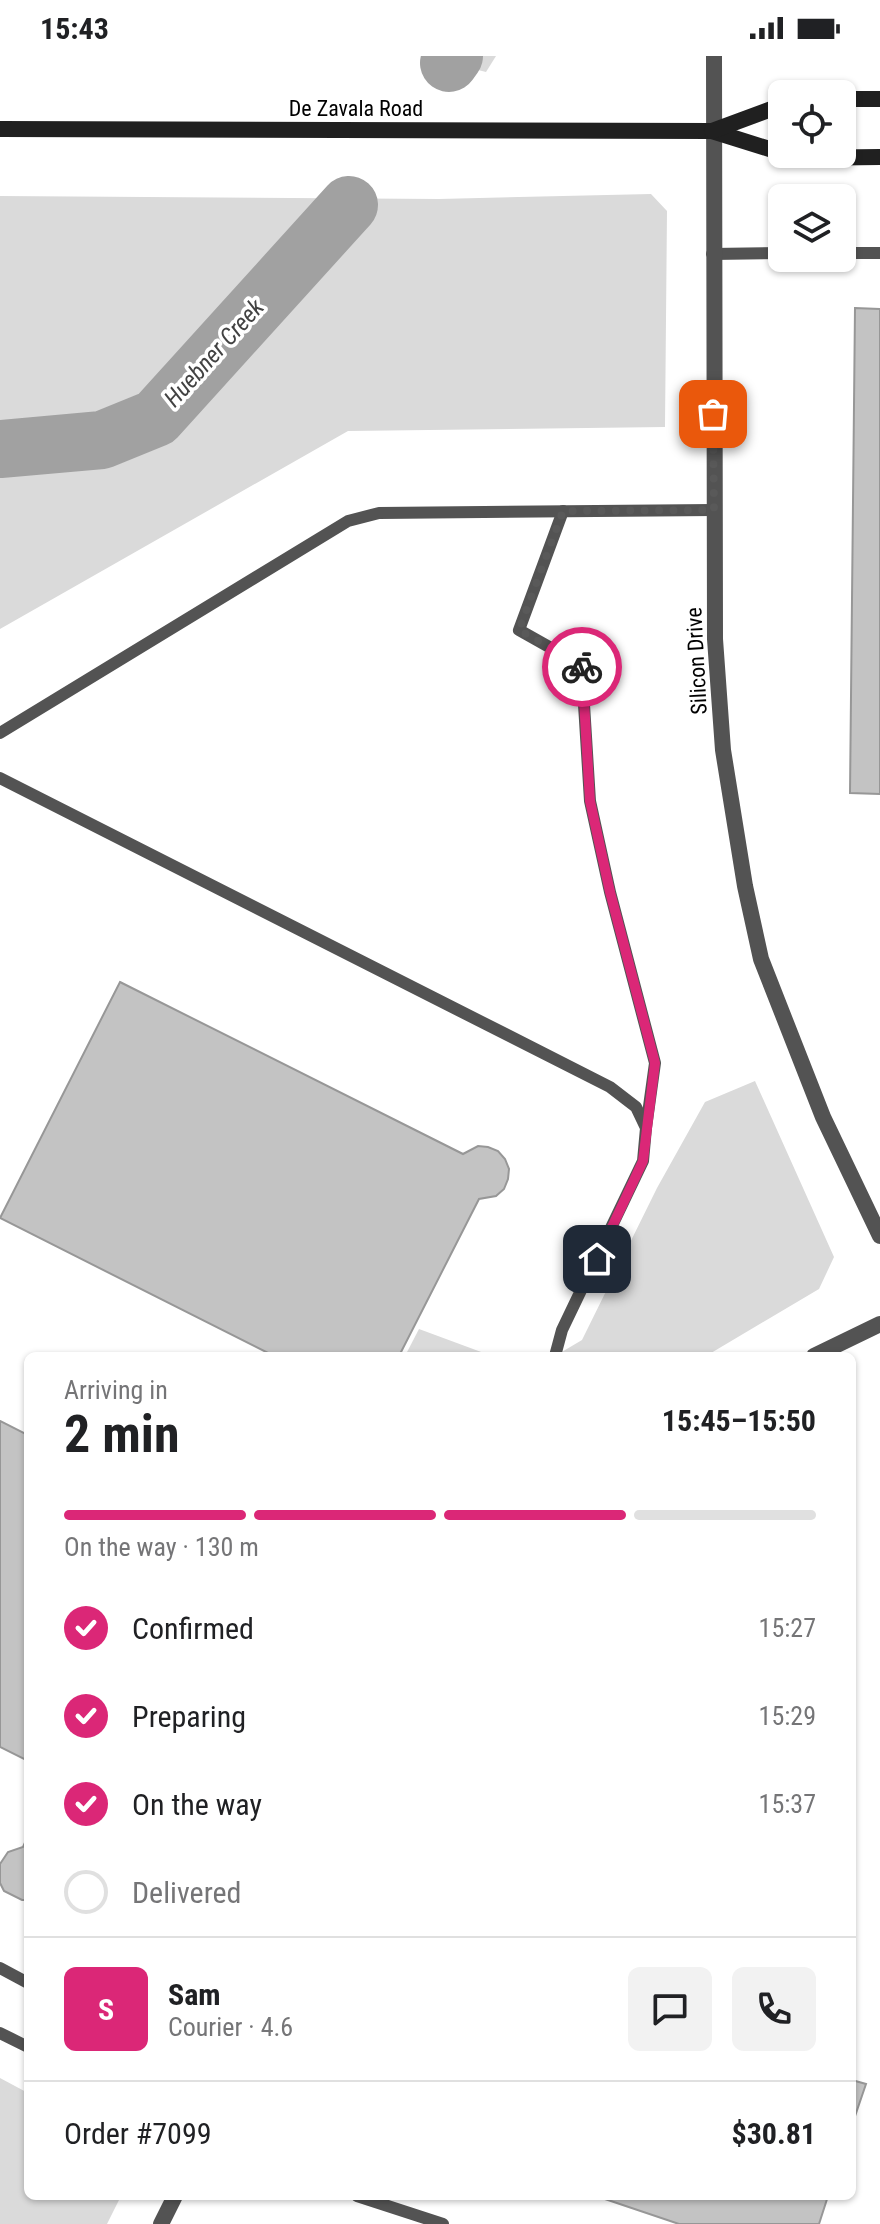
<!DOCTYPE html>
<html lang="en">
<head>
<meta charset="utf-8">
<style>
  :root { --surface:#fff; --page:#f2f2f2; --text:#202124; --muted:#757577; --line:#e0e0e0; --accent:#db2777 }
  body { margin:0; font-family:"Roboto Condensed",sans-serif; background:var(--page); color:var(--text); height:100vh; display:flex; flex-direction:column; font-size:30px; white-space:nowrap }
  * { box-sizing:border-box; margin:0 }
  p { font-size:26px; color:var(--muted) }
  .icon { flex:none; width:44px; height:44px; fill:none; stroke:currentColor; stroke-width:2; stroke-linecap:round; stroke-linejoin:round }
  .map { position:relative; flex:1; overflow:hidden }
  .side { position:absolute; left:24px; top:1296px; width:832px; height:848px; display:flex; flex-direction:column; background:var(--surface); border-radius:12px; box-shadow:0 2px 6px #0004 }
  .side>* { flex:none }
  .controls { position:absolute; left:768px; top:24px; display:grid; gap:16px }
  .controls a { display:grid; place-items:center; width:88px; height:88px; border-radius:12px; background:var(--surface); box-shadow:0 2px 6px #0004; font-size:40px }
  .pin { position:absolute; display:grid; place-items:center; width:68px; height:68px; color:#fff; margin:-34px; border-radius:16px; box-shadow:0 4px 12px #0006 }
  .courier { position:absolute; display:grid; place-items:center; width:80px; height:80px; margin:-40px; border:6px solid #db2777; border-radius:50%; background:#fff; color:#222; box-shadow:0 2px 10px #0007 }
  .head em { font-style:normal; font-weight:700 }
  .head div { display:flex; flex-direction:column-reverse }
  .head { display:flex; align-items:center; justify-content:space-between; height:136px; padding:0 40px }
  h1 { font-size:52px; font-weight:700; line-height:60px }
  .bar { display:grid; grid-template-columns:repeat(4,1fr); gap:12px 8px; align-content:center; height:96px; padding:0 40px }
  .bar i { height:10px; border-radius:6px; background:var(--line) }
  .bar .on { background:var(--accent) }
  .bar p { grid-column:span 4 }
  .line { display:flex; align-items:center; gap:20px; padding:0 40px; border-top:2px solid var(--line) }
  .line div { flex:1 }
  .round { display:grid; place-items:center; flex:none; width:84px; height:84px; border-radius:12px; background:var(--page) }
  ol { padding:0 40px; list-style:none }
  li { display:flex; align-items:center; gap:24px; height:88px }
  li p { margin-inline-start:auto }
  li .icon { padding:8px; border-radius:50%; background:var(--accent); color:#fff; stroke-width:4 }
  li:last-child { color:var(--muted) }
  li i { width:44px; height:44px; border:4px solid var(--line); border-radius:50% }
  .status { display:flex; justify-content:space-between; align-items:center; height:56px; padding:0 40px; background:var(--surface); direction:ltr }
  .status svg { height:22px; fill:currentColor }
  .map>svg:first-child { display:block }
  .green { fill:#dadada }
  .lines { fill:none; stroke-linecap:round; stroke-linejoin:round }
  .river { stroke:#a1a1a1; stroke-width:58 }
  .building { fill:#c3c3c3; stroke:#979797; stroke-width:2 }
  .service { stroke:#535353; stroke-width:12 }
  .minor { stroke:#535353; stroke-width:16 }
  .secondary { stroke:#202020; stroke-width:16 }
  .done { stroke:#595959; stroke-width:8; stroke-dasharray:0 14.4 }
  .route { stroke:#db2777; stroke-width:10 }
  .labels { text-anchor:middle; stroke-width:7; stroke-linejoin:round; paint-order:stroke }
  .street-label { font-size:22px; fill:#000; stroke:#fff }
  .water-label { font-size:24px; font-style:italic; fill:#424242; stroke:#fff }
</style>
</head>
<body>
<div class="status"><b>15:43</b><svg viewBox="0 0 49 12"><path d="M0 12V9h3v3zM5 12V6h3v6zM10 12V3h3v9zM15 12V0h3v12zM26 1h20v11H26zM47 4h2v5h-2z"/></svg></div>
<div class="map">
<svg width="880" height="2168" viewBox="0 0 880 2168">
  <rect width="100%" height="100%" fill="#fff"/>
  <g class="green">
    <path d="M 423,0 L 496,0 L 486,16 Z"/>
    <path d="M 651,138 L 667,155 L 665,371 L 348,375 L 0,573 L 0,140 L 439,143 Z"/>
    <path d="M 755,1025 L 834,1201 L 819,1233 L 706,1300 L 555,1300 L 582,1284 L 657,1132 L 705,1046 Z"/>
    <path d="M 419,1273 L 492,1300 L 405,1300 Z"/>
    <path d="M 0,2022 L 28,2037 L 28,2140 L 121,2140 L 107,2168 L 0,2168 Z"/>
  </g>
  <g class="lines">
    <g class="river">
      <path d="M 449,7 L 454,0"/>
      <path d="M 0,393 L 102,384 L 156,362 L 349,149"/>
    </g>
  </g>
  <g class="building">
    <path d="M 855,252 L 880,253 L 880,738 L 850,737 Z"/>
    <path d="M 120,926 L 463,1098 L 478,1090 L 488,1091 L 498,1095 L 505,1103 L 509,1113 L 508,1123 L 504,1133 L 496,1140 L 479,1143 L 399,1300 L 274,1300 L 0,1162 Z"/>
    <path d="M 0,1365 L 28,1379 L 28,1705 L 0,1691 Z"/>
    <path d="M 28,1780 L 28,1844 L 22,1844 L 4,1835 L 0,1827 L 0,1808 L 8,1796 L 23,1791 Z"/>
    <path d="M 852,2024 L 866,2028 L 852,2069 Z"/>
    <path d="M 596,2140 L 828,2140 L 819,2168 L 679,2168 Z"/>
  </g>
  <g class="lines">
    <g class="service">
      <path d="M 842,197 L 880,197"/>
      <path d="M 712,198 L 782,197"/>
      <path d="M 563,455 L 519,574 L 551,592 L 580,584 L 590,745 L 610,836 L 655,1007 L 646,1072"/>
      <path d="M 0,677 L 348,465 L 379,457 L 714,454"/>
      <path d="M 0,722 L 610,1031 L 636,1051 L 646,1072 L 643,1105 L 562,1274 L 555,1300"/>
      <path d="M 0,1912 L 28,1927"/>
      <path d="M 0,1977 L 28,1991"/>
      <path d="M 357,2140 L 443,2168"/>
    </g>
    <g class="minor">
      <path d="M 714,0 L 715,583 L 723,694 L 745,830 L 761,903 L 823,1061 L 880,1180"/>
      <path d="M 814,1300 L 880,1268"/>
      <path d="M 161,2168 L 175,2140"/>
    </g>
    <g class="secondary">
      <path d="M 842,43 L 880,43"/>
      <path d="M 0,73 L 712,75 L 782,97"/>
      <path d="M 712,75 L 782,49"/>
      <path d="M 784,98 L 797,102 L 880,101"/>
    </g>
  </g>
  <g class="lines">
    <path class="done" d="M 582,611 L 580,584 L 551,592 L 519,574 L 563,455 L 714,454 L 713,358"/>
    <path class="route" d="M 582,611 L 590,745 L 610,836 L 655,1007 L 643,1105 L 597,1203"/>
  </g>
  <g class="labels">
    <g class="street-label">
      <text x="356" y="60">De Zavala Road</text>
      <text transform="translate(696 605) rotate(-93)" y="8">Silicon Drive</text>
    </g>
    <g class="water-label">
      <text transform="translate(214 297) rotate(-48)" y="8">Huebner Creek</text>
    </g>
  </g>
</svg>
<div class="controls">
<a><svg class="icon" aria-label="locate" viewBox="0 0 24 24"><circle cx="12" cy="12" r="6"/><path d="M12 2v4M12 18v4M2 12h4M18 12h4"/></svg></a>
<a><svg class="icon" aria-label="layers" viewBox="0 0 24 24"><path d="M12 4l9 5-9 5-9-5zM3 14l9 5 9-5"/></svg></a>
</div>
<div class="pin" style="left:713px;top:358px;background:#ea580c"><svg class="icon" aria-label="bag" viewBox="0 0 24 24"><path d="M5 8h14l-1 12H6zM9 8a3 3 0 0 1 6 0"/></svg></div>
<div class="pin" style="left:597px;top:1203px;background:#1f2937"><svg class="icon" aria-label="home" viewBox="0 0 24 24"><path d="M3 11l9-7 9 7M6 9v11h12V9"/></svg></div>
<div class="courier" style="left:582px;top:611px"><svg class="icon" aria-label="bike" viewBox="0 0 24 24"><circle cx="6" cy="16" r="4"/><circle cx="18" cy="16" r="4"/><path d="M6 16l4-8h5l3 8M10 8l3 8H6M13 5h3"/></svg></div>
<section class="side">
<div class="head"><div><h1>2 min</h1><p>Arriving in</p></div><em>15:45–15:50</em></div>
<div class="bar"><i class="on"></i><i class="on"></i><i class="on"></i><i></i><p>On the way · 130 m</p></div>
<ol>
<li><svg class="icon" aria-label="check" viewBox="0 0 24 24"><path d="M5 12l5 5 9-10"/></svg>Confirmed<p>15:27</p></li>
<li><svg class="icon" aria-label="check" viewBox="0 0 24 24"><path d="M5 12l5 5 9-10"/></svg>Preparing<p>15:29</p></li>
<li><svg class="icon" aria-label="check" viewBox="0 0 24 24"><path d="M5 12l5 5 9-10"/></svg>On the way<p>15:37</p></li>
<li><i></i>Delivered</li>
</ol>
<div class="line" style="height:144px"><b class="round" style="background:var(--accent);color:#fff">S</b><div><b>Sam</b><p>Courier · 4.6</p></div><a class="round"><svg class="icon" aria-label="chat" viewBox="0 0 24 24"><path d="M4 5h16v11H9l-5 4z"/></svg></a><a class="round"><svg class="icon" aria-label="phone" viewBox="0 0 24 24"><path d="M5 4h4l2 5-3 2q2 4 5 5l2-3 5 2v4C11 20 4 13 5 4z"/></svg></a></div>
<div class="line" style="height:104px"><div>Order #7099</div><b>$30.81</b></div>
</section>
</div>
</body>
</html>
